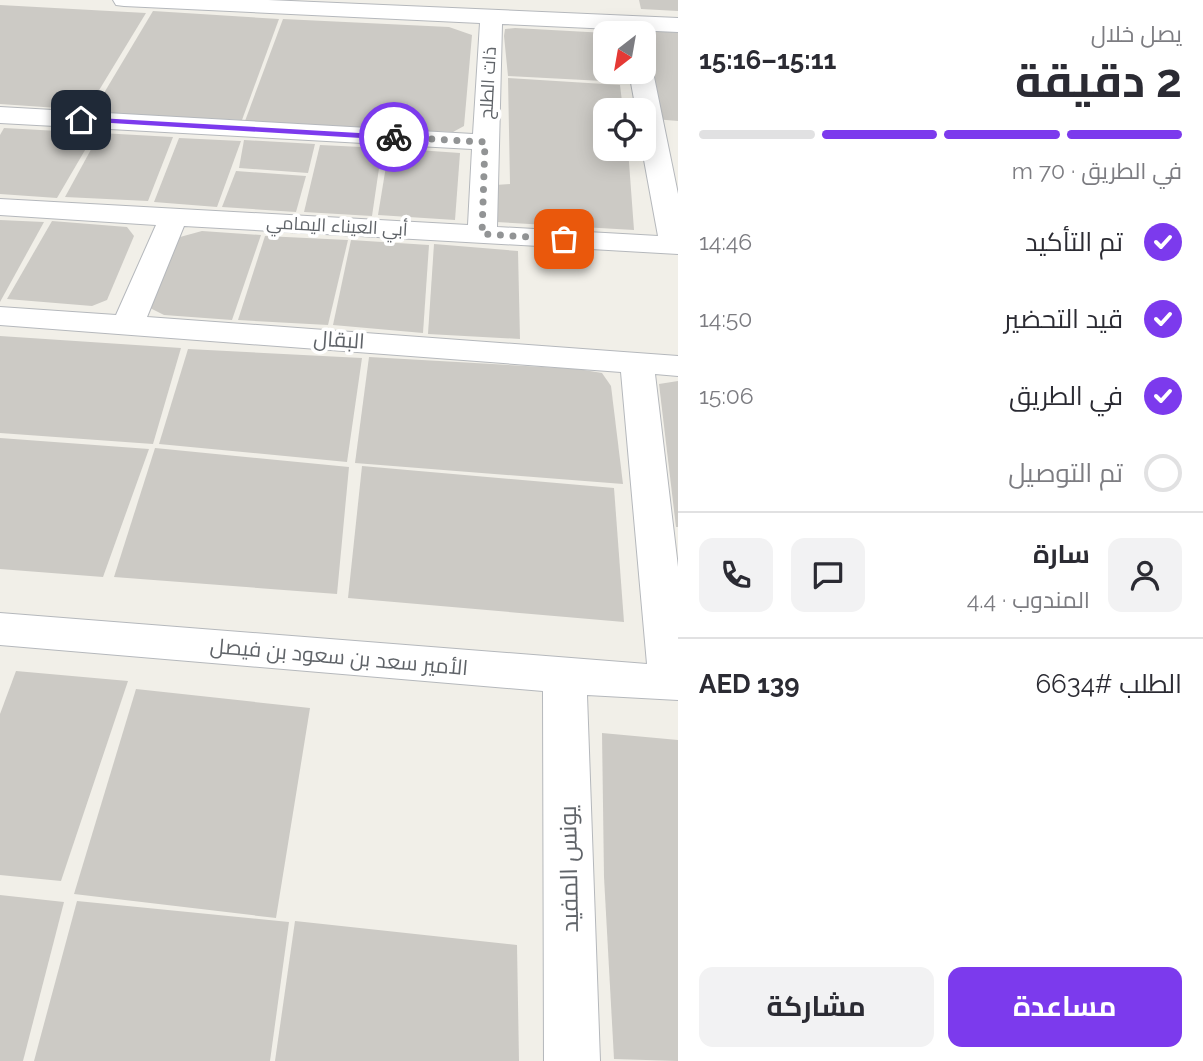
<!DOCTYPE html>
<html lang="ar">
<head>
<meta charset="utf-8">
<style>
  :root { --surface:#fff; --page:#f2f2f3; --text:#2b2b33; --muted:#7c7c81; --line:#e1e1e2; --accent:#7c3aed }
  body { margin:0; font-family:Raleway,Cairo,sans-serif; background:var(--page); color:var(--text); direction:rtl; height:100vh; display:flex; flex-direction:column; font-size:26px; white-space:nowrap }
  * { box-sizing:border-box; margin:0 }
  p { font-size:23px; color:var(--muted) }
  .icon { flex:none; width:38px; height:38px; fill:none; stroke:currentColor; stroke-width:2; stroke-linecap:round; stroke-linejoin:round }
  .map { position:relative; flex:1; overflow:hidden; direction:ltr }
  .drawer { display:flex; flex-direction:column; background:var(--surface); width:525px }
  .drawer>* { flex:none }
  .needle { width:46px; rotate:211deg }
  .fabs { position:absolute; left:593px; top:21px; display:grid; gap:14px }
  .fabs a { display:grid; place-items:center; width:63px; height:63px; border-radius:14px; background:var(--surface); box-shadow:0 4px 18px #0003; font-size:35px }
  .pin { position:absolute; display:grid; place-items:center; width:60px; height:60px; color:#fff; margin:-30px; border-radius:14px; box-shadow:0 4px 10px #0006 }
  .courier { position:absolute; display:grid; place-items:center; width:70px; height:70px; margin:-35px; border:5px solid #7c3aed; border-radius:50%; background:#fff; color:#222; box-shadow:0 2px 9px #0007 }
  .overview em { font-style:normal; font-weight:700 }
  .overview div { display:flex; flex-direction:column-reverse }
  .overview { display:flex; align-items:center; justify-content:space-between; height:119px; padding:0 21px }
  h1 { font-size:46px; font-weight:700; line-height:52px }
  .bar { display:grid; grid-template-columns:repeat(4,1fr); gap:10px 7px; align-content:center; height:84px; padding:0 21px }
  .bar i { height:9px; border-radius:5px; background:var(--line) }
  .bar .active { background:var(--accent) }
  .bar p { grid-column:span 4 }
  .line { display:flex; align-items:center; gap:18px; padding:0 21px; border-top:2px solid var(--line) }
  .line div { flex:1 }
  .round { display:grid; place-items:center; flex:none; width:74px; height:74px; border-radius:14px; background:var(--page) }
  ol { padding:0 21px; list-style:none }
  li { display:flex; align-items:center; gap:21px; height:77px }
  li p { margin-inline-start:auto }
  li .icon { padding:7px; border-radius:50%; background:var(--accent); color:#fff; stroke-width:4 }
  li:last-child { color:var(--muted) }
  li i { width:38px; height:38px; border:4px solid var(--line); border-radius:50% }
  .button { display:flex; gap:14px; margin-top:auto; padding:14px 21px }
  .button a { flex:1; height:80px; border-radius:14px; background:var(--accent); color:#fff; font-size:28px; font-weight:700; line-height:80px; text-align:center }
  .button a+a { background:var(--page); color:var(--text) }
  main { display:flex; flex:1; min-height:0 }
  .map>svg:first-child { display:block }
  .building { fill:#cccac5 }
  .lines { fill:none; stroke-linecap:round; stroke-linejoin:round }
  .street-casing { stroke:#b5b8bc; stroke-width:2 }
  .street { fill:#fff; fill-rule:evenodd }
  .route { fill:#7c3aed }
  .done { stroke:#929495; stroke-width:7; stroke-dasharray:0 12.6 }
  .labels { text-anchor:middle; stroke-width:7; stroke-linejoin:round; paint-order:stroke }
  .far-street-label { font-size:18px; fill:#5f6368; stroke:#fff }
  .street-label { font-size:21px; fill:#5f6368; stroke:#fff }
  .near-street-label { font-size:24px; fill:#5f6368; stroke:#fff }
</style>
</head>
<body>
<main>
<section class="drawer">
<div class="overview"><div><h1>2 دقيقة</h1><p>يصل خلال</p></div><em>15:11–15:16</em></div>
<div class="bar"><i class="active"></i><i class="active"></i><i class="active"></i><i></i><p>في الطريق · 70 m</p></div>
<ol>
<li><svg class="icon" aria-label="check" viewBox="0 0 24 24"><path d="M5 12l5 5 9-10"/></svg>تم التأكيد<p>14:46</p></li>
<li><svg class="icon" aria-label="check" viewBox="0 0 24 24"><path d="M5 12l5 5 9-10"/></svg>قيد التحضير<p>14:50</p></li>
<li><svg class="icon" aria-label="check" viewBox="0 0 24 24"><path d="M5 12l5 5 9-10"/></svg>في الطريق<p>15:06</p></li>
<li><i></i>تم التوصيل</li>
</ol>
<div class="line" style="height:126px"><a class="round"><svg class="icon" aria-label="person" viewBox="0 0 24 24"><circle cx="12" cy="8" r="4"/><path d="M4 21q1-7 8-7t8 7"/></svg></a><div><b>سارة</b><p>المندوب · 4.4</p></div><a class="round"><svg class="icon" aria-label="chat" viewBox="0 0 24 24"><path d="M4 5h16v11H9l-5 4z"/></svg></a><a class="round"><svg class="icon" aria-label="phone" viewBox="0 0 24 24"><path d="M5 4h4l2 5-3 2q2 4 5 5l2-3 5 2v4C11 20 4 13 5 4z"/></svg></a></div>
<div class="line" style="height:91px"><div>الطلب #6634</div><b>AED 139</b></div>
<div class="button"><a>مساعدة</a><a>مشاركة</a></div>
</section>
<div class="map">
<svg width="678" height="1061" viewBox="0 0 678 1061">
  <rect width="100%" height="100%" fill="#f1efe8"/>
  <g class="building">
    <path d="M 639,0 L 678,0 L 678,11 L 641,9 Z"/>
    <path d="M 0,5 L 146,13 L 87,110 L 0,104 Z"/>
    <path d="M 153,11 L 279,19 L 242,120 L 92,113 Z"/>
    <path d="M 283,19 L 449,27 L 472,35 L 464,126 L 453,132 L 245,121 Z"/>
    <path d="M 515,28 L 606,33 L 606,72 L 620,72 L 622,82 L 508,76 L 504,36 L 505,29 Z"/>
    <path d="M 655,31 L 678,32 L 678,121 L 654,119 L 645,65 L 644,36 Z"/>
    <path d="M 508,78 L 620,85 L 623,110 L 606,110 L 606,149 L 628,149 L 634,230 L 496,222 L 495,185 L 510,184 Z"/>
    <path d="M 4,128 L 95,133 L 57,198 L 0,194 L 0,135 Z"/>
    <path d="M 100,133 L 173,137 L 148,201 L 65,197 Z"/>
    <path d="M 179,138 L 241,141 L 217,207 L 154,202 Z"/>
    <path d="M 244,140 L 315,144 L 308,173 L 239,168 Z"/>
    <path d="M 320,145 L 382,148 L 372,216 L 304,212 Z"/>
    <path d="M 389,148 L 460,153 L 455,220 L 378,215 Z"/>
    <path d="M 236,171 L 306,176 L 296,212 L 222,207 Z"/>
    <path d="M 0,220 L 44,222 L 0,302 Z"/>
    <path d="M 52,221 L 127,227 L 134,236 L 107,300 L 92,306 L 7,299 Z"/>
    <path d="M 202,231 L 261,235 L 232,320 L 164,315 L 148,307 L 180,237 Z"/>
    <path d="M 265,236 L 348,240 L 328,325 L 238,320 Z"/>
    <path d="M 351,240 L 429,245 L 423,333 L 333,325 Z"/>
    <path d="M 434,244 L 518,251 L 520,339 L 428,334 Z"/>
    <path d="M 0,336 L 181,348 L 153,444 L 0,433 Z"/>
    <path d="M 188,349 L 362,358 L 347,462 L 159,444 Z"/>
    <path d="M 369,357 L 578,369 L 602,373 L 611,386 L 623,484 L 355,463 Z"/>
    <path d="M 678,381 L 678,527 L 676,527 L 659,384 Z"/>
    <path d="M 0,438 L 149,449 L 103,577 L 0,569 Z"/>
    <path d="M 155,448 L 349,467 L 337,594 L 114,577 Z"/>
    <path d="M 362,466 L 614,488 L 624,622 L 348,598 Z"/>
    <path d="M 16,671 L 128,681 L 61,881 L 0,875 L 0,714 Z"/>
    <path d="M 136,689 L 310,708 L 276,918 L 74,894 Z"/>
    <path d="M 602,733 L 678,740 L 678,1061 L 614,1059 L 604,877 Z"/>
    <path d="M 0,895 L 64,902 L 23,1061 L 0,1061 Z"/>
    <path d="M 77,901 L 289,922 L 270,1061 L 34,1061 Z"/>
    <path d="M 295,921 L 517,945 L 519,1061 L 275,1061 Z"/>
  </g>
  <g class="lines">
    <g class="street-casing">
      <path id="street" d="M 113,0 L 268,0 L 678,18 L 678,32 L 502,24 L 497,227 L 658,236 L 642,149 L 644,110 L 636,110 L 629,72 L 644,72 L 644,66 L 653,72 L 678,194 L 678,254 L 184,226 L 147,317 L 678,356 L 678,376 L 655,374 L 678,567 L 678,700 L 587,695 L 600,1061 L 544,1061 L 543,691 L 0,645 L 0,613 L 647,664 L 621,372 L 0,325 L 0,307 L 116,315 L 156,225 L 0,215 L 0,199 L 468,225 L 472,149 L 0,123 L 0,107 L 473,134 L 480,23 L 124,6 L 116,5 Z"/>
    </g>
    <use href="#street" class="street"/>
  </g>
  <path class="route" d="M 81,117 L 394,135 L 398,137 L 394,140 L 78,121 Z"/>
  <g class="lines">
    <path class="done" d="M 394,137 L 485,142 L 482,234 L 564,239"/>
  </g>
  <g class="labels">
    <g class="far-street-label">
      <text transform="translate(488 83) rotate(-87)" y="6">ذات الطلح</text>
      <text transform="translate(337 226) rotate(3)" y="6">أبي العيناء اليمامي</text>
    </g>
    <g class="street-label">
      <text transform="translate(339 340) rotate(4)" y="7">البقال</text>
      <text transform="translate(339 657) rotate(5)" y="7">الأمير سعد بن سعود بن فيصل</text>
    </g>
    <g class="near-street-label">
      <text transform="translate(569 869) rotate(-91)" y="8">يونس المفيد</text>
    </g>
  </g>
</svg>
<div class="fabs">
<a><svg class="needle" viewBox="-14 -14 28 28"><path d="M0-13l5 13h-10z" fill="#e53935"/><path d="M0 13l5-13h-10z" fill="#7c7c81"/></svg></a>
<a><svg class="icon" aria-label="locate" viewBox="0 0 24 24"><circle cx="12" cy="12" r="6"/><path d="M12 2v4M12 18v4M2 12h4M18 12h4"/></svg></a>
</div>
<div class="pin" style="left:564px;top:239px;background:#ea580c"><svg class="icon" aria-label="bag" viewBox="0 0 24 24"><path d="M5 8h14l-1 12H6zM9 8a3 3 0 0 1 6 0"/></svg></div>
<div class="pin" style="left:81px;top:120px;background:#1f2937"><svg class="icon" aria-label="home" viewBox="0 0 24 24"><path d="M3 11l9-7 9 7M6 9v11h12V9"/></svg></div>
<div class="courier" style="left:394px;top:137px"><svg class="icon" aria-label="bike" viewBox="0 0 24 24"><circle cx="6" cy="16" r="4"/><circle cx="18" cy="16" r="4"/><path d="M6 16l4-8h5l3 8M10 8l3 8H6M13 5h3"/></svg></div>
</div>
</main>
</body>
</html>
